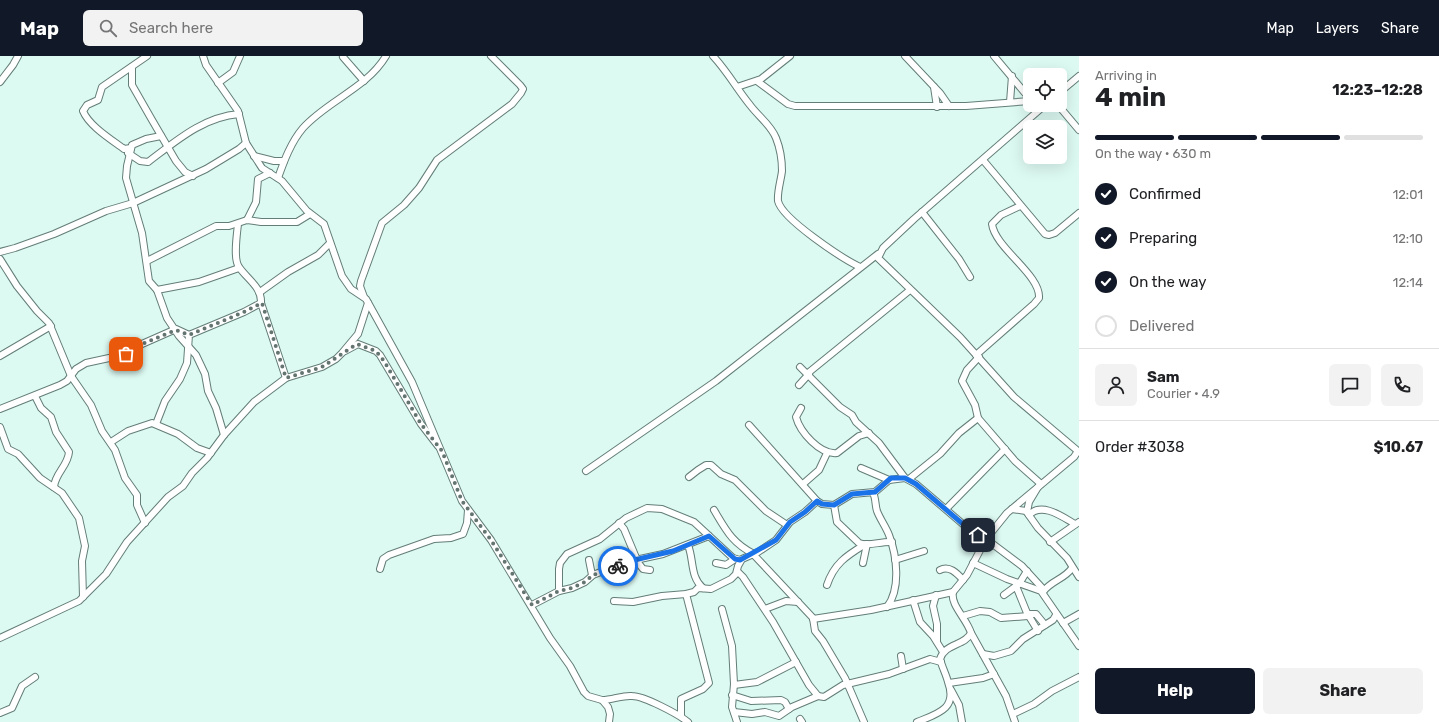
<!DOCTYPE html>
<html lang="en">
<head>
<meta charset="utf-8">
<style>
  :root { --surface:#fff; --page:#f2f2f2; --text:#202124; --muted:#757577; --line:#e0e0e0; --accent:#111827 }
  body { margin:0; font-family:Rubik,sans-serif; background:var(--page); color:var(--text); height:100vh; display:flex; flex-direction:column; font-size:15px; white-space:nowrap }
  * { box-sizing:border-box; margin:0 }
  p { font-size:13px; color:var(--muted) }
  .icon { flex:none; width:22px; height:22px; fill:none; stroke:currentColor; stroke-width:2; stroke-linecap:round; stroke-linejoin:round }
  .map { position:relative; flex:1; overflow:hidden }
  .drawer { display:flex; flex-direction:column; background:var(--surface); width:360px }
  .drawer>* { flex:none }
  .controls { position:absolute; left:1023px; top:12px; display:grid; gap:8px }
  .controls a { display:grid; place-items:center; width:44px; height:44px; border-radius:6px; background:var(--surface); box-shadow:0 4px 16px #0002; font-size:20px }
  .pin { position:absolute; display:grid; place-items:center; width:34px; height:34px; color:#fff; margin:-17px; border-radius:8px; box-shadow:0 2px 6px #0006 }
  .courier { position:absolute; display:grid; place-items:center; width:40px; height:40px; margin:-20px; border:3px solid #1a73e8; border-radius:50%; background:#fff; color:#222; box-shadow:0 1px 5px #0007 }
  .summary em { font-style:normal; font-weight:700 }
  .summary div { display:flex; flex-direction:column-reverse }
  .summary { display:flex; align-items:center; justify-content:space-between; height:68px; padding:0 16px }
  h1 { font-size:26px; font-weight:700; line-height:30px }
  .bar { display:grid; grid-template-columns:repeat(4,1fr); gap:6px 4px; align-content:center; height:48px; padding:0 16px }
  .bar i { height:5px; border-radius:3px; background:var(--line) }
  .bar .selected { background:var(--accent) }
  .bar p { grid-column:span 4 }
  .line { display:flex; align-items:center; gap:10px; padding:0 16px; border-top:1px solid var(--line) }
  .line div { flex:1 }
  .round { display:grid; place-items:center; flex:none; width:42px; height:42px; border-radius:6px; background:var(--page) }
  ol { padding:0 16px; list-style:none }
  li { display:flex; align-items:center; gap:12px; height:44px }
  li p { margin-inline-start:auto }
  li .icon { padding:4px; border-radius:50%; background:var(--accent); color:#fff; stroke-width:4 }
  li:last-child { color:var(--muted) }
  li i { width:22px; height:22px; border:2px solid var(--line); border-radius:50% }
  .cta { display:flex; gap:8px; margin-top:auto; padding:8px 16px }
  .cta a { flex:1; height:46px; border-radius:6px; background:var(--accent); color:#fff; font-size:16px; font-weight:700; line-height:46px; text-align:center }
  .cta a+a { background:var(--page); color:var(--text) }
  header { display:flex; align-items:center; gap:24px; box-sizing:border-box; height:56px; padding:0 20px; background:var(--accent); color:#fff }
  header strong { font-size:19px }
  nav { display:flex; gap:22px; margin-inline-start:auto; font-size:14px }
  .search { width:280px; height:36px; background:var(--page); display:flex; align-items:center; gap:10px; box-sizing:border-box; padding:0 14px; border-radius:6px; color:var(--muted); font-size:15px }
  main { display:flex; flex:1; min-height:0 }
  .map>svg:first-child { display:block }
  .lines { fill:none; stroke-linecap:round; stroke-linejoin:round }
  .minor-casing { stroke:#637d77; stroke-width:8 }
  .minor { stroke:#fff; stroke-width:6 }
  .done { stroke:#647571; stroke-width:4; stroke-dasharray:0 7.2 }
  .route { stroke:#1a73e8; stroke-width:5 }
</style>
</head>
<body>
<header>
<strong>Map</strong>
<div class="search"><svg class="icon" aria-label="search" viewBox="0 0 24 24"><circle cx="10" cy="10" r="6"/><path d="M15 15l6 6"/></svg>Search here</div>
<nav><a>Map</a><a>Layers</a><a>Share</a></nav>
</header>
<main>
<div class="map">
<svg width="1079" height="666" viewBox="0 0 1079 666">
  <rect width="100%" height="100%" fill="#dcf9f2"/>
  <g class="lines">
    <g class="minor-casing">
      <g id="minor">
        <path d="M 203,0 L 206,9 L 238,55 L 246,87 L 262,112 L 282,125 L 307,155 L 324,168 L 342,220 L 351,233 L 366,243 L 412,326 L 462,445 L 491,484 L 550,582 L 570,610 L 584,636 L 588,640 L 602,644 L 608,651 L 610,658 L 609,666"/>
        <path d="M 713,0 C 727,15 737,33 750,49 C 758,60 771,69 776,82 C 780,92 782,105 782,115 C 781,124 777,136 778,145 C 782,163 843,203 860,211"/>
        <path d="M 905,0 L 940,37 L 949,50"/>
        <path d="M 994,0 L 1030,43"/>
        <path d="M 343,1 L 364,25"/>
        <path d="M 132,11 L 132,29 L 152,64 L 176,105 L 185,116 L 193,120"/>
        <path d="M 757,25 L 788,48 L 795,50 L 966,50 L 1030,45"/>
        <path d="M 0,26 L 13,9 L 18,0"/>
        <path d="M 218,27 L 233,16 L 240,0"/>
        <path d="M 737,31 L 761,23 L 790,0"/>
        <path d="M 934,31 L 937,51"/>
        <path d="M 1060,36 L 1079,20"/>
        <path d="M 1010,46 L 1012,20"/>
        <path d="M 1045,49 L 914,163 L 883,192 L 878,202 L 960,281 L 1014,341 L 1079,396"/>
        <path d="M 1058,49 L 1079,74"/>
        <path d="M 161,80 L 146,83 L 132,89 L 127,110 L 126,122 L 142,177 L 149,225 L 157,234 L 167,262 L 179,280 L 196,299 L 205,318 L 208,335 L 216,352 L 224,379"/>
        <path d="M 131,92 L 124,93 C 112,84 89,70 83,55 L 87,49 L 98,44 L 102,31 L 147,0"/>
        <path d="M 128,97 L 140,105 L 148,106 C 176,85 203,61 239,58"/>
        <path d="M 254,100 L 274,105 L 284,105"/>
        <path d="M 983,104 L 1045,178 L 1049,179 L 1055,177 L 1079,157"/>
        <path d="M 278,122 C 284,105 291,86 303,72 C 327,45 367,32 386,0"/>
        <path d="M 922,156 L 959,203 L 970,221"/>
        <path d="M 247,164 L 256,146 L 258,123 L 270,117"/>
        <path d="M 238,168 C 237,178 233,203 239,211 C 247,223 262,231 261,247 L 286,322"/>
        <path d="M 0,196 L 15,192 L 54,178 L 106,155 L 133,147 L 206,113 L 239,93 L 246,87"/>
        <path d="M 0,203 L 17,230 L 37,255 L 49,267 L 71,320 L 91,349 L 102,375 L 115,394 L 125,422 L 137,439 L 137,449 L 145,467"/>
        <path d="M 147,205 L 216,170 L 229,170 L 247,164 L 261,166 L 297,166 L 310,158"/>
        <path d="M 157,234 L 199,226 L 239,212"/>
        <path d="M 260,236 L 288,216 L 318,199 L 330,187"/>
        <path d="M 364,241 L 360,230 L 361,225 L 382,167 L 404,149 L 419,132 L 437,104 L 512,48 L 521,37 L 523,33 L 520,29 L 491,0"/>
        <path d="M 345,295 L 358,288 L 376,295 L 380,299 L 421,368 L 438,390"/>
        <path d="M 976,299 L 1034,248 L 1039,242 C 1041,219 995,192 992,168 L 1001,159 L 1020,150"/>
        <path d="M 0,300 L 51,270"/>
        <path d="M 979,301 L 967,314 L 962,325 L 975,349 L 978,362 L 1015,405 L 1041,428"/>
        <path d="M 800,311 L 840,351 L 852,359 L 856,366 L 879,387 L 905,422 L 916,428 L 971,475 L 986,483 L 1022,510 L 1044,534"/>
        <path d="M 808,317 L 910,234"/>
        <path d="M 799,329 L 809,318"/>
        <path d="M 35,340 L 41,352 L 51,361 L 56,376 L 69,396 C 68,410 55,417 54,431"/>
        <path d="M 801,352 L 796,361 C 800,376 820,399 837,397 L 859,380 L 869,377"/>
        <path d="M 0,353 L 60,329 L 67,325 L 76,313 L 86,307 L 123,299 L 142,288 L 176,273 L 189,279"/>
        <path d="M 156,368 L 165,345 L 180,323 L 187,307 L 189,279 L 244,256 L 261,247"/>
        <path d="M 749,369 L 817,445 L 822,448 L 834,449 L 852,438 L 875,436 L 889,424 L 905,422"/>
        <path d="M 0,371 L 8,393 L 18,398 L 40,422 L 62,437 L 79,462 L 85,490 L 82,505 L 83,541"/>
        <path d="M 111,386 L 128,375 L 152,367 L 178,378 L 197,392 L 211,397"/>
        <path d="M 861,412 L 889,424"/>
        <path d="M 586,415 L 716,325 L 878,198"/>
        <path d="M 689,421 L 698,414 L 706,409 L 711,409 L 721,418 L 735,424 L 766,455 L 787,469"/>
        <path d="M 909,423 L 940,398 L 959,377 L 978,362"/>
        <path d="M 803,428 L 819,414 L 827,397"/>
        <path d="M 873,437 C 876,442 875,449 877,455 C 880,463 886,471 889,479 C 897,500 901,533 887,551"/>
        <path d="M 834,449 L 837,466 L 859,487 C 868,491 881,485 892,486"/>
        <path d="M 946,453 L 1005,393"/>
        <path d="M 1012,453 L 1026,455 L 1038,472 L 1067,502 L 1079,521"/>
        <path d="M 714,454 C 726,474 732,487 754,498"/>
        <path d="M 1027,456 L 1029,446 L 1038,431"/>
        <path d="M 1029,459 C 1042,445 1064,462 1075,468"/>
        <path d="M 619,467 L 624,473 L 637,504"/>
        <path d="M 1050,486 L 1079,466"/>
        <path d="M 688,489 C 694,504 690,521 703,532"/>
        <path d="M 753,498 L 813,562 L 815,575 L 823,585 L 845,622 L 864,666"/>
        <path d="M 589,504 L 592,519"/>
        <path d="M 636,504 L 643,513 L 650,514"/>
        <path d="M 895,504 L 924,495"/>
        <path d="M 716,507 L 726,509 L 735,503"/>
        <path d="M 863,507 L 867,488"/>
        <path d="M 973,507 L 1007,523 L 1041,535 L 1079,590"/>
        <path d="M 380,513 L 383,503 L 389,499 L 434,483 L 451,482 L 463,478 L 467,467 L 468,454"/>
        <path d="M 940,514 C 949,509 957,517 963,524"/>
        <path d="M 737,515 L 743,521 L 773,566 L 809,629 L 818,640 L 824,641 L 843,629 L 889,618 L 930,603 L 941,606"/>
        <path d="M 827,529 C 834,508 846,500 864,489"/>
        <path d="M 1016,530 L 1027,557 L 1038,575"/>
        <path d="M 559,535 L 572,532 L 585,526 L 593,519 L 626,506 L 663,498 L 709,480"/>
        <path d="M 1043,536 C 1050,525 1065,523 1072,512"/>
        <path d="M 936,539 L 933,550 L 937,568 L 937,585"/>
        <path d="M 1004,539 L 1019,528 L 1027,515"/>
        <path d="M 913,544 L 920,566 L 933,580 L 943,596"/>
        <path d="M 614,545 L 633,546 L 662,540 L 686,538 L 694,536 L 698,532 L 711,533 L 731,523 L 736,518 L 738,510 L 742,503 L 758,496 L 776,484 L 790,466 L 805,456 L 817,445"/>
        <path d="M 532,549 L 559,535 L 559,513 L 560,507 L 567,498 L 600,483 L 626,462 L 647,452 L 662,453 L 694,466 L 733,502 L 740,504"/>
        <path d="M 722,553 L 732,590 L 734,628 L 732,651 L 737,666"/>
        <path d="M 765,553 L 786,545 L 798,546"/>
        <path d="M 1027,558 L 1036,558 L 1045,569"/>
        <path d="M 963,560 L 980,555 L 990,556 L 1001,562 L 1028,560"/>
        <path d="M 813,563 L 871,554 L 953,536"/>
        <path d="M 1063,567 L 1079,558"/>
        <path d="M 971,577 L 1006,640 L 1015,666"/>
        <path d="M 0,582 L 79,545 L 106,518 L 127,486 L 168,441 L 183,430 L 192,417 L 207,402 L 224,379 L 254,346 L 286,322 L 322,311 L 336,303 L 342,297 L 358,278 L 368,247"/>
        <path d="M 983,598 L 994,600 L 1011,595 L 1023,583 L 1053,564 L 1056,559"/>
        <path d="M 901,600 L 903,613"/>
        <path d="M 949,627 L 983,622 L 994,618"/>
        <path d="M 734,629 L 757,626 L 796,606"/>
        <path d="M 951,634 L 959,649 L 962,666"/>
        <path d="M 732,639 L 751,645 L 781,644 L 785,646 L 789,653"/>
        <path d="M 602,644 C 612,644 623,639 632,640 C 644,640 678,658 688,666"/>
        <path d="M 734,656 L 752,658 L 765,656 L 779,660 L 792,651 L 818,640"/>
        <path d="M 0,657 L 12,652 L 22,630 L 35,621"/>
        <path d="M 1013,658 L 1034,648 L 1052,635 L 1079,621"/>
        <path d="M 681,660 L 681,643 L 703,633 L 709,627 L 686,538"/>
        <path d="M 800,663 L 802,666"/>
        <path d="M 917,666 C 937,658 958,653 948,626 C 946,618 942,611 940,603 C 945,587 965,590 971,577 C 967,563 950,549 953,536 L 967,519 L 986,483 L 1007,457 L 1074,401 L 1078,395"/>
      </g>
    </g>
    <use href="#minor" class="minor"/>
  </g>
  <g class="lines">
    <path class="done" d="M 126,298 L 142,288 L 176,274 L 189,279 L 244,256 L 262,247 L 286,322 L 322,311 L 357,288 L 376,295 L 384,305 L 421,368 L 442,395 L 462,445 L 491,484 L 532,549 L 559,535 L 572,532 L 585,526 L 593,519 L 618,510"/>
    <path class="route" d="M 618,510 L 630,505 L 673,495 L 709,480 L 735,503 L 740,504 L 776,484 L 790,466 L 805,456 L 817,445 L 822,448 L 834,449 L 852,438 L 875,436 L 891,422 L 905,422 L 916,428 L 971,475 L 978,479"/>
  </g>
</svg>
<div class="controls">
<a><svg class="icon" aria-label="locate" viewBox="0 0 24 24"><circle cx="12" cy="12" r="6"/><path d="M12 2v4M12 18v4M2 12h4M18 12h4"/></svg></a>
<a><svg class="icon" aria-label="layers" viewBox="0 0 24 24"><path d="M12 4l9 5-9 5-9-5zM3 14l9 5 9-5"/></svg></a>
</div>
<div class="pin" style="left:126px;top:298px;background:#ea580c"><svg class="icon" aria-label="bag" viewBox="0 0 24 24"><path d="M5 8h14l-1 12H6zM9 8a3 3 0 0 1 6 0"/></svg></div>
<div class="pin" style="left:978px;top:479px;background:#1f2937"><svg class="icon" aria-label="home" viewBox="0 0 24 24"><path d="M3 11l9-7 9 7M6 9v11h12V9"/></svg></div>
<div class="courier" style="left:618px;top:510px"><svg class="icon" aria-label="bike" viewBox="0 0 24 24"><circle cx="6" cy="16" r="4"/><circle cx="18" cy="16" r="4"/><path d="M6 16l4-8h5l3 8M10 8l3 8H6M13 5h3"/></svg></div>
</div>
<section class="drawer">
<div class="summary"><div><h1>4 min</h1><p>Arriving in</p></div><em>12:23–12:28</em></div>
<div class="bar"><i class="selected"></i><i class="selected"></i><i class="selected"></i><i></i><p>On the way · 630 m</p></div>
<ol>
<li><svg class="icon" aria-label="check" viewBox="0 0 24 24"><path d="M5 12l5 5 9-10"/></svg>Confirmed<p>12:01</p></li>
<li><svg class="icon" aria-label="check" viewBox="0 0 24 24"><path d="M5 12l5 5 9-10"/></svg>Preparing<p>12:10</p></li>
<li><svg class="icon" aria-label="check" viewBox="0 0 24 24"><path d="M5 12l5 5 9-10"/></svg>On the way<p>12:14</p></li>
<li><i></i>Delivered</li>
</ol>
<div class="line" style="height:72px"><a class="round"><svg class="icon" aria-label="person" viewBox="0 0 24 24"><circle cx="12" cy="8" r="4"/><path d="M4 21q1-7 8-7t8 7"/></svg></a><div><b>Sam</b><p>Courier · 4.9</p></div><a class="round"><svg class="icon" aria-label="chat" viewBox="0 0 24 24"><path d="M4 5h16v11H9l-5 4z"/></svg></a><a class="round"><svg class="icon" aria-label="phone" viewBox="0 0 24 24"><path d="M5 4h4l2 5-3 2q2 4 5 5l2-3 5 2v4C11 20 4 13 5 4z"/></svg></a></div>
<div class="line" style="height:52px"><div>Order #3038</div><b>$10.67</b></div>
<div class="cta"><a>Help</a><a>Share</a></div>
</section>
</main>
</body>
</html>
